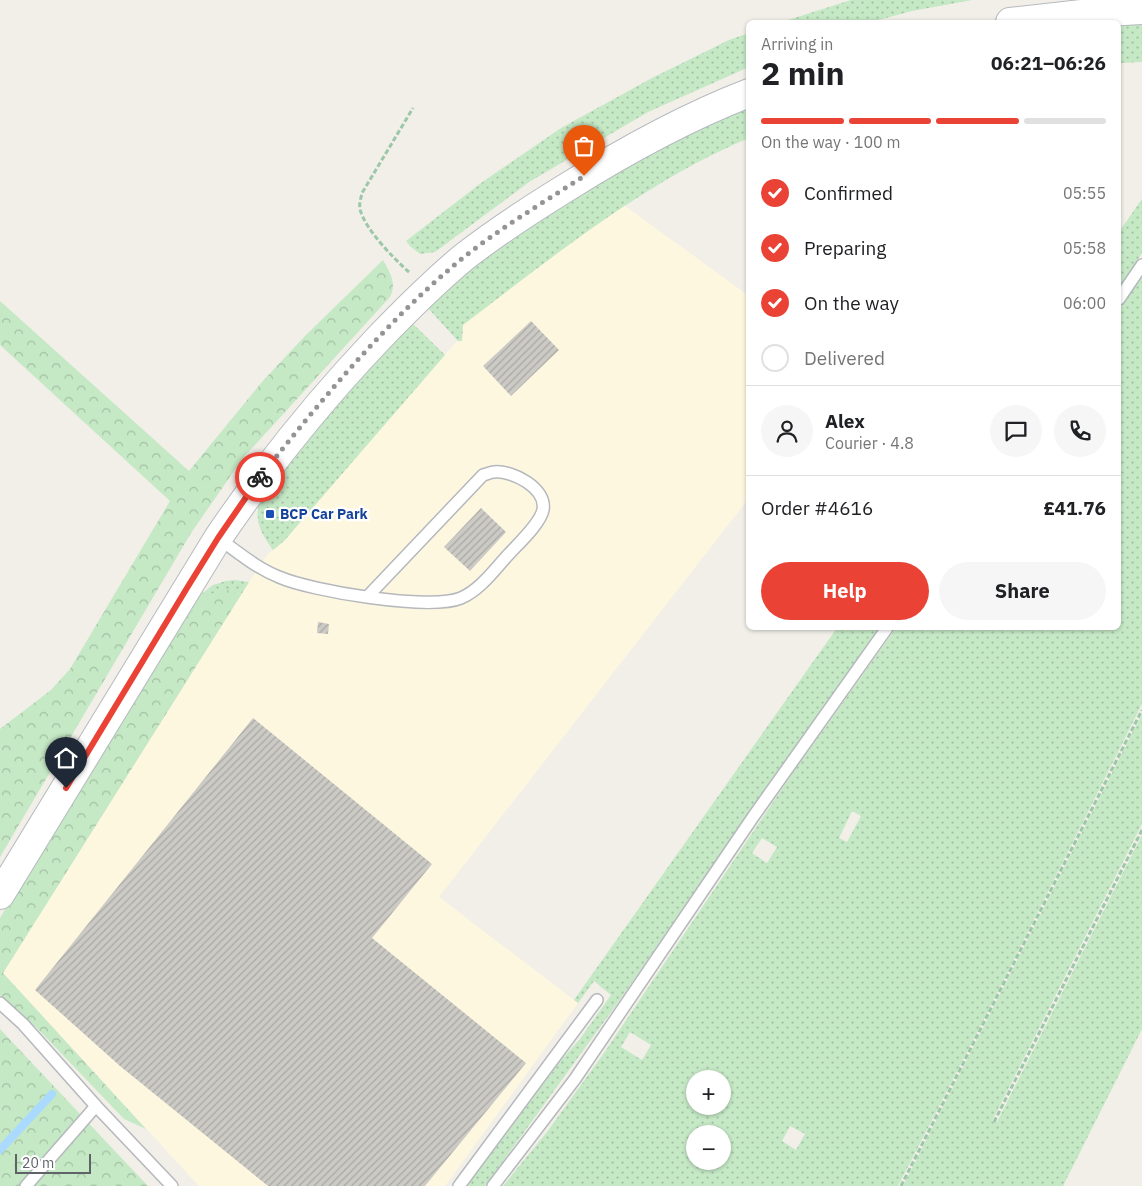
<!DOCTYPE html>
<html lang="en">
<head>
<meta charset="utf-8">
<style>
  :root { --surface:#fff; --page:#f6f6f6; --text:#202124; --muted:#757577; --line:#e0e0e0; --accent:#ea4335 }
  body { margin:0; font-family:"IBM Plex Sans",sans-serif; background:var(--page); color:var(--text); height:100vh; display:flex; flex-direction:column; font-size:19px; white-space:nowrap }
  * { box-sizing:border-box; margin:0 }
  p { font-size:16px; color:var(--muted) }
  .icon { flex:none; width:28px; height:28px; fill:none; stroke:currentColor; stroke-width:2; stroke-linecap:round; stroke-linejoin:round }
  .map { position:relative; flex:1; overflow:hidden }
  .sheet { position:absolute; left:746px; top:20px; width:375px; height:610px; display:flex; flex-direction:column; background:var(--surface); border-radius:8px; box-shadow:0 1px 4px #0004 }
  .sheet>* { flex:none }
  .controls { position:absolute; left:686px; top:1070px; display:grid; gap:10px }
  .controls a { display:grid; place-items:center; width:45px; height:45px; border-radius:50%; background:var(--surface); box-shadow:0 1px 4px #0004; font-size:25px }
  .scale { position:absolute; left:15px; bottom:12px; width:76px; box-sizing:border-box; padding-left:5px; border:2px solid #5f6368; border-top:0; font-size:14px; line-height:18px; white-space:nowrap; color:#5f6368; -webkit-text-stroke:4px #fff; paint-order:stroke }
  .pin { position:absolute; display:grid; place-items:center; width:42px; height:42px; color:#fff; margin:-51px -21px; border-radius:50% 50% 50% 0; rotate:-45deg; box-shadow:0 0 5px #0007 }
  .pin .icon { rotate:45deg }
  .courier { position:absolute; display:grid; place-items:center; width:50px; height:50px; margin:-25px; border:4px solid #ea4335; border-radius:50%; background:#fff; color:#222; box-shadow:0 1px 6px #0007 }
  .headline em { font-style:normal; font-weight:700 }
  .headline div { display:flex; flex-direction:column-reverse }
  .headline { display:flex; align-items:center; justify-content:space-between; height:85px; padding:0 15px }
  h1 { font-size:32px; font-weight:700; line-height:38px }
  .bar { display:grid; grid-template-columns:repeat(4,1fr); gap:8px 5px; align-content:center; height:60px; padding:0 15px }
  .bar i { height:6px; border-radius:4px; background:var(--line) }
  .bar .active { background:var(--accent) }
  .bar p { grid-column:span 4 }
  .line { display:flex; align-items:center; gap:12px; padding:0 15px; border-top:1px solid var(--line) }
  .line div { flex:1 }
  .round { display:grid; place-items:center; flex:none; width:52px; height:52px; border-radius:26px; background:var(--page) }
  ol { padding:0 15px; list-style:none }
  li { display:flex; align-items:center; gap:15px; height:55px }
  li p { margin-inline-start:auto }
  li .icon { padding:5px; border-radius:50%; background:var(--accent); color:#fff; stroke-width:4 }
  li:last-child { color:var(--muted) }
  li i { width:28px; height:28px; border:2px solid var(--line); border-radius:50% }
  .action { display:flex; gap:10px; margin-top:auto; padding:10px 15px }
  .action a { flex:1; height:58px; border-radius:30px; background:var(--accent); color:#fff; font-size:20px; font-weight:700; line-height:58px; text-align:center }
  .action a+a { background:var(--page); color:var(--text) }
  .map>svg:first-child { display:block }
  .commercial { fill:#fef7e0 }
  .grass { fill:url(#grass-dots); fill-rule:evenodd }
  .forest { fill:url(#forest-crowns) }
  .lines { fill:none; stroke-linecap:round; stroke-linejoin:round }
  .stream { stroke:#aadaff; stroke-width:8 }
  .building { fill:url(#building-hatch) }
  .lane-casing { stroke:#b5b8bc; stroke-width:14 }
  .secondary-casing { stroke:#b6babf; stroke-width:30 }
  .path { stroke:#9cc7a9; stroke-width:3; stroke-dasharray:5 2.5; stroke-linecap:butt }
  .lane { stroke:#fff; stroke-width:11 }
  .secondary { stroke:#fff; stroke-width:28 }
  .done { stroke:#929495; stroke-width:5; stroke-dasharray:0 9 }
  .route { stroke:#ea4335; stroke-width:6 }
  .transit-dot { fill:#1a4fb4; stroke:#fff; stroke-width:2 }
  .labels { text-anchor:middle; stroke-width:4.5; stroke-linejoin:round; paint-order:stroke }
  .transit-label { font-size:14px; font-weight:bold; fill:#164399; stroke:#fff; text-anchor:start }
</style>
</head>
<body>
<div class="map">
<svg width="1142" height="1186" viewBox="0 0 1142 1186">
  <defs>
    <pattern id="grass-dots" width="8" height="8" patternUnits="userSpaceOnUse" patternTransform="scale(1.25)"><rect width="8" height="8" fill="#c5e8c5"/><path d="M2 2h.1M6 6h.1" fill="none" stroke="#a3c0a4" stroke-width="1.8" stroke-linecap="round"/></pattern>
    <pattern id="forest-crowns" width="20" height="18" patternUnits="userSpaceOnUse" patternTransform="scale(1.25)"><rect width="20" height="18" fill="#c5e8c5"/><path d="M2 6a3 3 0 1 1 6 0M12 15a3 3 0 1 1 6 0" fill="none" stroke="#a3c0a4"/></pattern>
    <pattern id="building-hatch" width="6" height="6" patternUnits="userSpaceOnUse" patternTransform="scale(1.25)"><rect width="6" height="6" fill="#cccac5"/><path d="M-1 1l2-2M0 6l6-6M5 7l2-2" fill="none" stroke="#a9a8a4"/></pattern>
  </defs>
  <rect width="100%" height="100%" fill="#f1efe8"/>
  <path class="commercial" d="M 621,203 L 749,296 L 749,498 L 439,897 L 578,1003 L 445,1186 L 199,1186 L 3,973 L 249,582 L 268,554 L 284,541 L 375,435 L 457,341 L 461,322 Z"/>
  <g class="grass">
    <path d="M 851,0 L 972,0 L 912,11 L 871,22 L 782,22 Z"/>
    <path d="M 1142,21 L 1142,62 L 1119,63 L 1119,23 Z"/>
    <path d="M 749,33 L 749,67 L 648,112 L 529,182 L 435,252 L 420,254 L 410,246 L 406,241 L 481,183 L 561,128 L 652,78 L 729,40 Z"/>
    <path d="M 749,106 L 749,138 C 646,181 551,258 463,325 L 462,341 L 458,341 L 427,307 L 467,271 L 532,222 L 676,139 Z"/>
    <path d="M 1142,199 L 1142,253 L 1119,288 L 1119,232 Z"/>
    <path d="M 1142,276 L 1142,704 L 984,1019 L 898,1186 L 503,1186 L 547,1132 L 604,1053 L 792,774 L 896,628 L 1119,628 L 1119,310 ZM 852,811 L 861,816 L 847,842 L 839,838 ZM 762,838 L 777,847 L 767,863 L 752,853 ZM 630,1032 L 651,1045 L 642,1060 L 621,1047 ZM 695,1079 L 722,1079 L 722,1106 L 695,1106 ZM 790,1126 L 805,1134 L 796,1150 L 782,1141 ZM 695,1134 L 722,1134 L 722,1161 L 695,1161 Z"/>
    <path d="M 410,321 L 445,355 L 284,541 L 273,550 C 263,536 254,522 259,504 C 263,493 274,482 281,472 C 320,419 366,371 410,321 Z"/>
    <path d="M 234,580 L 249,582 L 241,595 L 229,590 L 146,674 L 195,599 L 213,585 L 226,581 Z"/>
    <path d="M 837,628 L 880,628 L 758,800 L 619,1001 L 501,1164 L 485,1186 L 467,1186 L 562,1059 L 580,1039 L 611,995 L 594,981 L 578,1003 L 574,1000 Z"/>
    <path d="M 1142,714 L 1142,824 L 992,1121 L 997,1122 L 1142,835 L 1142,1029 L 1063,1186 L 903,1186 Z"/>
  </g>
  <g class="forest">
    <path d="M 383,260 C 390,273 397,283 390,297 L 243,458 L 191,533 L 0,857 L 0,729 L 51,690 L 70,669 L 170,501 L 0,345 L 0,301 L 189,471 L 262,382 L 305,336 Z"/>
    <path d="M 229,590 L 241,595 L 3,973 L 146,1129 L 124,1119 L 36,1027 L 0,995 L 0,918 L 77,784 L 146,674 L 201,600 L 213,593 Z"/>
    <path d="M 0,1029 L 128,1165 L 148,1186 L 0,1186 Z"/>
  </g>
  <g class="lines">
    <path class="stream" d="M 0,1150 L 52,1094"/>
  </g>
  <g class="building">
    <path d="M 531,321 L 559,350 L 511,396 L 483,366 Z"/>
    <path d="M 481,508 L 506,532 L 470,571 L 444,547 Z"/>
    <path d="M 318,622 L 329,624 L 328,634 L 317,633 Z"/>
    <path d="M 253,718 L 432,864 L 372,938 L 526,1063 L 425,1186 L 268,1186 L 120,1066 L 35,990 Z"/>
  </g>
  <g class="lines">
    <g class="lane-casing">
      <g id="lane">
        <path d="M 1119,299 L 1142,265"/>
        <path d="M 218,538 C 238,552 256,568 279,577 C 311,591 430,611 461,598 C 480,590 495,569 508,555 C 518,544 540,524 543,510 C 547,488 512,470 494,472 C 491,472 487,474 483,475 L 368,596"/>
        <path d="M 0,1003 L 23,1024 L 96,1106 L 172,1186"/>
        <path d="M 26,1186 L 96,1106"/>
        <path d="M 459,1186 L 597,1000"/>
        <path d="M 493,1186 L 575,1079 L 753,817 L 887,628"/>
      </g>
    </g>
    <g class="secondary-casing">
      <g id="secondary">
        <path d="M 1010,22 L 1090,13 L 1142,10"/>
        <path d="M 0,895 L 218,538 C 266,467 320,400 379,338 C 406,310 434,282 464,257 C 496,232 530,210 564,189 C 623,152 684,118 749,93"/>
      </g>
    </g>
    <g class="path">
      <path d="M 409,272 C 394,259 364,228 360,209 C 359,203 361,198 362,193 L 413,108"/>
      <path d="M 994,1122 L 1142,830"/>
      <path d="M 901,1186 L 1142,710"/>
    </g>
    <use href="#lane" class="lane"/>
    <use href="#secondary" class="secondary"/>
  </g>
  <g class="lines">
    <path class="done" d="M 260,477 C 322,399 387,320 464,257 C 502,227 544,202 584,176"/>
    <path class="route" d="M 66,788 L 187,588 L 218,538 L 260,477"/>
  </g>
  <rect class="transit-dot" x="265" y="509" width="10" height="10" rx="2.5"/>
  <g class="labels">
    <g class="transit-label">
      <text x="280" y="519">BCP Car Park</text>
    </g>
  </g>
</svg>
<div class="controls">
<a>+</a>
<a>−</a>
</div>
<div class="scale">20 m</div>
<div class="pin" style="left:584px;top:176px;background:#ea580c"><svg class="icon" aria-label="bag" viewBox="0 0 24 24"><path d="M5 8h14l-1 12H6zM9 8a3 3 0 0 1 6 0"/></svg></div>
<div class="pin" style="left:66px;top:788px;background:#1f2937"><svg class="icon" aria-label="home" viewBox="0 0 24 24"><path d="M3 11l9-7 9 7M6 9v11h12V9"/></svg></div>
<div class="courier" style="left:260px;top:477px"><svg class="icon" aria-label="bike" viewBox="0 0 24 24"><circle cx="6" cy="16" r="4"/><circle cx="18" cy="16" r="4"/><path d="M6 16l4-8h5l3 8M10 8l3 8H6M13 5h3"/></svg></div>
<section class="sheet">
<div class="headline"><div><h1>2 min</h1><p>Arriving in</p></div><em>06:21–06:26</em></div>
<div class="bar"><i class="active"></i><i class="active"></i><i class="active"></i><i></i><p>On the way · 100 m</p></div>
<ol>
<li><svg class="icon" aria-label="check" viewBox="0 0 24 24"><path d="M5 12l5 5 9-10"/></svg>Confirmed<p>05:55</p></li>
<li><svg class="icon" aria-label="check" viewBox="0 0 24 24"><path d="M5 12l5 5 9-10"/></svg>Preparing<p>05:58</p></li>
<li><svg class="icon" aria-label="check" viewBox="0 0 24 24"><path d="M5 12l5 5 9-10"/></svg>On the way<p>06:00</p></li>
<li><i></i>Delivered</li>
</ol>
<div class="line" style="height:90px"><a class="round"><svg class="icon" aria-label="person" viewBox="0 0 24 24"><circle cx="12" cy="8" r="4"/><path d="M4 21q1-7 8-7t8 7"/></svg></a><div><b>Alex</b><p>Courier · 4.8</p></div><a class="round"><svg class="icon" aria-label="chat" viewBox="0 0 24 24"><path d="M4 5h16v11H9l-5 4z"/></svg></a><a class="round"><svg class="icon" aria-label="phone" viewBox="0 0 24 24"><path d="M5 4h4l2 5-3 2q2 4 5 5l2-3 5 2v4C11 20 4 13 5 4z"/></svg></a></div>
<div class="line" style="height:65px"><div>Order #4616</div><b>£41.76</b></div>
<div class="action"><a>Help</a><a>Share</a></div>
</section>
</div>
</body>
</html>
